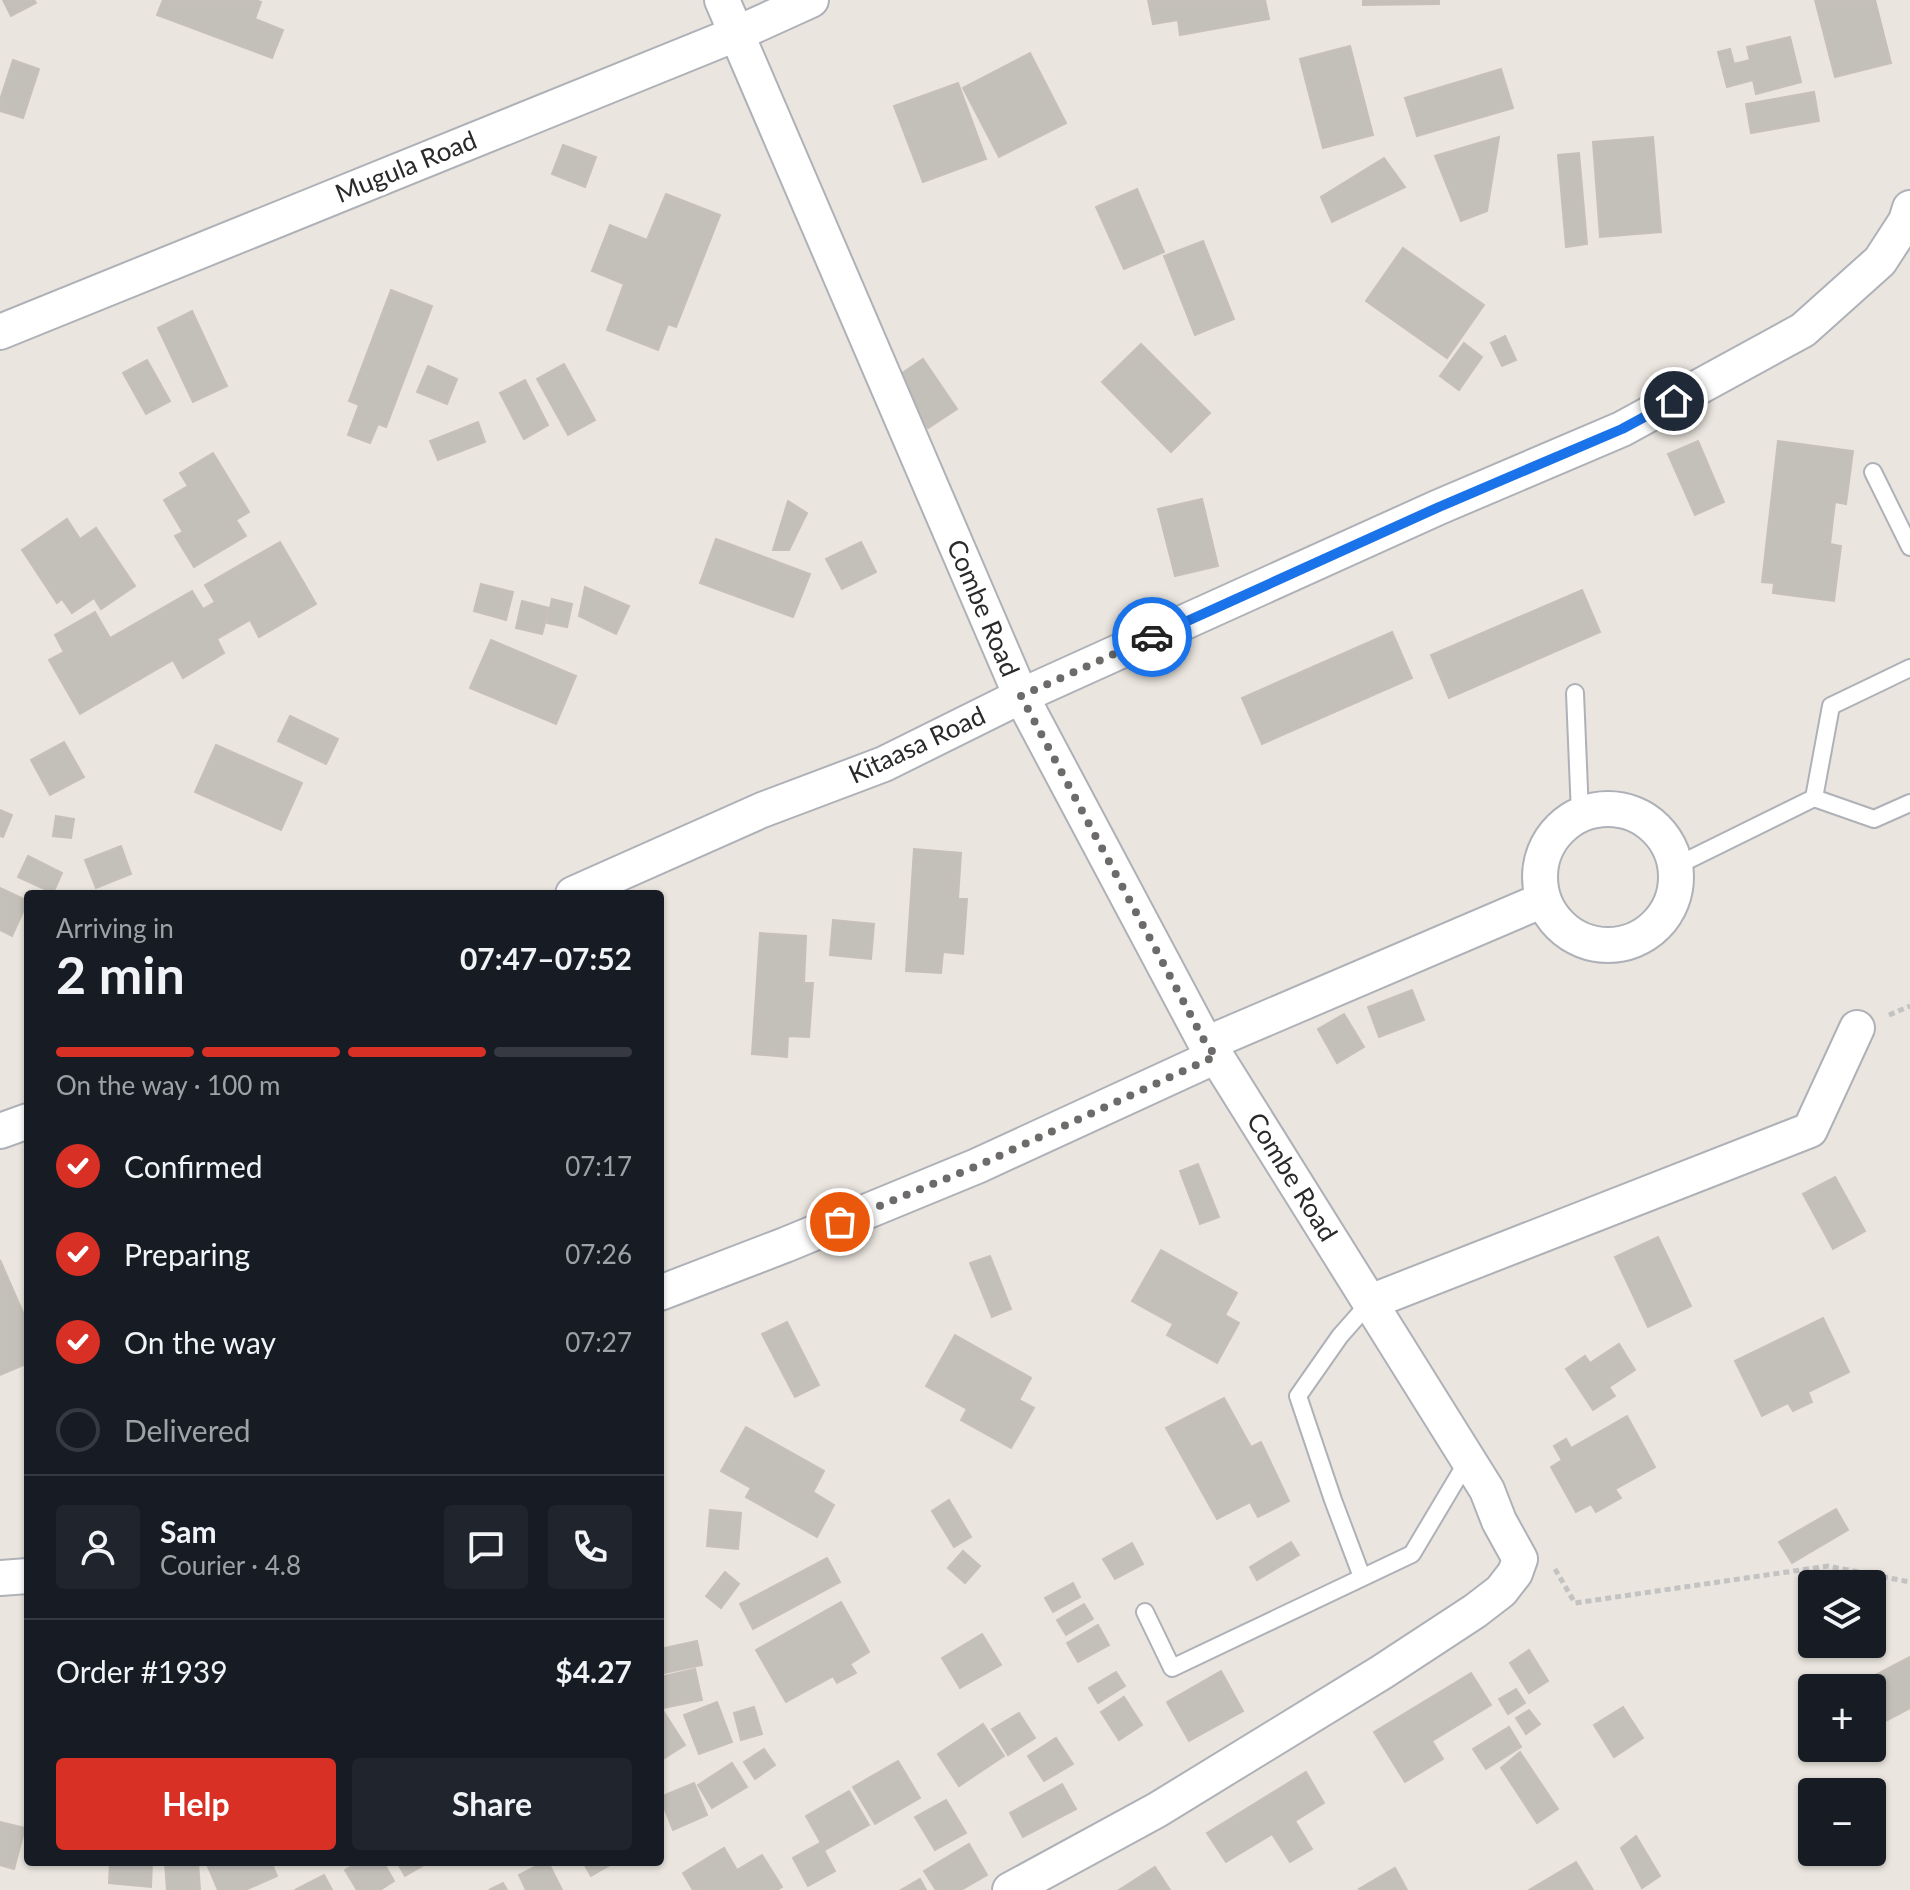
<!DOCTYPE html>
<html lang="en">
<head>
<meta charset="utf-8">
<style>
  :root { --surface:#171b24; --page:#20242c; --text:#f1f3f6; --muted:#9ea1a6; --line:#363941; --accent:#d93025 }
  body { margin:0; font-family:Lato,sans-serif; background:var(--page); color:var(--text); height:100vh; display:flex; flex-direction:column; font-size:30px; white-space:nowrap }
  * { box-sizing:border-box; margin:0 }
  p { font-size:26px; color:var(--muted) }
  .icon { flex:none; width:44px; height:44px; fill:none; stroke:currentColor; stroke-width:2; stroke-linecap:round; stroke-linejoin:round }
  .map { position:relative; flex:1; overflow:hidden }
  .drawer { position:absolute; left:24px; top:890px; width:640px; height:976px; display:flex; flex-direction:column; background:var(--surface); border-radius:8px; box-shadow:0 2px 6px #0004 }
  .drawer>* { flex:none }
  .tools { position:absolute; left:1798px; top:1570px; display:grid; gap:16px }
  .tools a { display:grid; place-items:center; width:88px; height:88px; border-radius:8px; background:var(--surface); box-shadow:0 2px 6px #0004; font-size:40px }
  .pin { position:absolute; display:grid; place-items:center; width:68px; height:68px; color:#fff; margin:-34px; border:4px solid #fff; border-radius:50%; box-shadow:0 2px 8px #0007 }
  .courier { position:absolute; display:grid; place-items:center; width:80px; height:80px; margin:-40px; border:6px solid #1a73e8; border-radius:50%; background:#fff; color:#222; box-shadow:0 2px 10px #0007 }
  .head em { font-style:normal; font-weight:700 }
  .head div { display:flex; flex-direction:column-reverse }
  .head { display:flex; align-items:center; justify-content:space-between; height:136px; padding:0 32px }
  h1 { font-size:52px; font-weight:700; line-height:60px }
  .bar { display:grid; grid-template-columns:repeat(4,1fr); gap:12px 8px; align-content:center; height:96px; padding:0 32px }
  .bar i { height:10px; border-radius:6px; background:var(--line) }
  .bar .on { background:var(--accent) }
  .bar p { grid-column:span 4 }
  .line { display:flex; align-items:center; gap:20px; padding:0 32px; border-top:2px solid var(--line) }
  .line div { flex:1 }
  .round { display:grid; place-items:center; flex:none; width:84px; height:84px; border-radius:8px; background:var(--page) }
  ol { padding:0 32px; list-style:none }
  li { display:flex; align-items:center; gap:24px; height:88px }
  li p { margin-inline-start:auto }
  li .icon { padding:8px; border-radius:50%; background:var(--accent); color:#fff; stroke-width:4 }
  li:last-child { color:var(--muted) }
  li i { width:44px; height:44px; border:4px solid var(--line); border-radius:50% }
  .action { display:flex; gap:16px; margin-top:auto; padding:16px 32px }
  .action a { flex:1; height:92px; border-radius:8px; background:var(--accent); color:#fff; font-size:32px; font-weight:700; line-height:92px; text-align:center }
  .action a+a { background:var(--page); color:var(--text) }
  .map>svg:first-child { display:block }
  .building { fill:#c3bfb9; stroke:#c6c0b8; stroke-width:2 }
  .lines { fill:none; stroke-linecap:round; stroke-linejoin:round }
  .lane-casing { stroke:#afb1b9; stroke-width:20 }
  .street-casing { stroke:#afb1b9; stroke-width:38 }
  .path { stroke:#c3c3c3; stroke-width:5; stroke-dasharray:6 4; stroke-linecap:butt }
  .lane { stroke:#fff; stroke-width:16 }
  .street { stroke:#fff; stroke-width:34 }
  .done { stroke:#6d6b69; stroke-width:8; stroke-dasharray:0 14.4 }
  .route { stroke:#1a73e8; stroke-width:10 }
  .labels { text-anchor:middle; stroke-width:8; stroke-linejoin:round; paint-order:stroke }
  .street-label { font-size:26px; fill:#2a2a2a; stroke:#fff }
</style>
</head>
<body>
<div class="map">
<svg width="1910" height="1890" viewBox="0 0 1910 1890">
  <rect width="100%" height="100%" fill="#eae5de"/>
  <g class="building">
    <path d="M 3,0 L 34,0 L 36,3 L 11,16 Z"/>
    <path d="M 163,0 L 255,0 L 261,2 L 255,19 L 283,30 L 272,58 L 157,15 Z"/>
    <path d="M 1148,0 L 1265,0 L 1269,19 L 1180,35 L 1178,20 L 1153,24 Z"/>
    <path d="M 1363,0 L 1439,0 L 1439,4 L 1363,5 Z"/>
    <path d="M 1815,0 L 1875,0 L 1891,63 L 1835,77 Z"/>
    <path d="M 1790,37 L 1801,82 L 1756,94 L 1753,80 L 1727,87 L 1718,52 L 1730,49 L 1734,64 L 1750,60 L 1747,47 Z"/>
    <path d="M 1350,46 L 1373,135 L 1323,148 L 1300,59 Z"/>
    <path d="M 1030,53 L 1066,123 L 999,157 L 963,88 Z"/>
    <path d="M 13,60 L 39,69 L 23,118 L 0,111 L 0,100 Z"/>
    <path d="M 1501,69 L 1513,108 L 1417,136 L 1405,98 Z"/>
    <path d="M 958,83 L 986,159 L 923,182 L 894,106 Z"/>
    <path d="M 1814,92 L 1819,121 L 1751,133 L 1746,104 Z"/>
    <path d="M 1499,137 L 1487,211 L 1461,221 L 1435,156 Z"/>
    <path d="M 1653,137 L 1661,232 L 1600,237 L 1593,142 Z"/>
    <path d="M 563,145 L 596,157 L 585,187 L 552,174 Z"/>
    <path d="M 1579,153 L 1587,244 L 1566,247 L 1558,155 Z"/>
    <path d="M 1384,158 L 1405,187 L 1332,222 L 1321,197 Z"/>
    <path d="M 1137,189 L 1164,252 L 1124,269 L 1096,207 Z"/>
    <path d="M 666,194 L 720,215 L 676,327 L 668,324 L 658,350 L 607,330 L 624,284 L 592,271 L 610,225 L 647,240 Z"/>
    <path d="M 1203,241 L 1234,319 L 1195,335 L 1164,256 Z"/>
    <path d="M 1403,248 L 1484,305 L 1447,358 L 1366,301 Z"/>
    <path d="M 391,290 L 432,306 L 386,427 L 378,424 L 370,443 L 348,435 L 359,405 L 349,401 Z"/>
    <path d="M 192,311 L 227,386 L 193,402 L 158,328 Z"/>
    <path d="M 1505,336 L 1516,360 L 1502,366 L 1491,343 Z"/>
    <path d="M 1464,343 L 1482,357 L 1459,390 L 1440,376 Z"/>
    <path d="M 1141,344 L 1210,413 L 1171,452 L 1102,382 Z"/>
    <path d="M 923,359 L 957,409 L 928,428 L 895,378 Z"/>
    <path d="M 147,360 L 170,401 L 146,414 L 123,373 Z"/>
    <path d="M 564,364 L 595,420 L 568,435 L 537,379 Z"/>
    <path d="M 428,366 L 457,379 L 447,404 L 417,392 Z"/>
    <path d="M 525,380 L 548,425 L 524,439 L 500,393 Z"/>
    <path d="M 478,422 L 485,442 L 438,460 L 430,441 Z"/>
    <path d="M 1698,441 L 1724,502 L 1695,515 L 1668,454 Z"/>
    <path d="M 1778,441 L 1853,451 L 1846,504 L 1835,502 L 1830,544 L 1841,546 L 1834,601 L 1773,593 L 1774,583 L 1762,582 Z"/>
    <path d="M 213,453 L 249,512 L 236,520 L 246,536 L 194,567 L 175,536 L 183,532 L 164,500 L 188,486 L 180,473 Z"/>
    <path d="M 1202,499 L 1218,566 L 1175,576 L 1158,509 Z"/>
    <path d="M 788,501 L 807,513 L 789,550 L 773,550 Z"/>
    <path d="M 67,519 L 80,539 L 96,528 L 135,586 L 101,609 L 94,598 L 72,613 L 62,599 L 57,603 L 22,550 Z"/>
    <path d="M 716,539 L 810,574 L 793,617 L 700,583 Z"/>
    <path d="M 280,542 L 316,604 L 259,637 L 250,620 L 217,639 L 224,653 L 183,678 L 173,660 L 80,714 L 49,660 L 64,652 L 55,635 L 95,612 L 110,638 L 192,591 L 203,609 L 215,602 L 205,585 Z"/>
    <path d="M 861,542 L 876,572 L 842,589 L 826,559 Z"/>
    <path d="M 481,584 L 513,592 L 506,620 L 474,611 Z"/>
    <path d="M 585,587 L 629,606 L 616,634 L 579,616 Z"/>
    <path d="M 1582,590 L 1600,632 L 1449,698 L 1431,655 Z"/>
    <path d="M 552,599 L 572,604 L 567,627 L 547,623 Z"/>
    <path d="M 522,601 L 549,608 L 542,634 L 516,628 Z"/>
    <path d="M 1392,632 L 1412,678 L 1262,744 L 1242,698 Z"/>
    <path d="M 491,640 L 576,676 L 556,724 L 470,688 Z"/>
    <path d="M 290,716 L 338,739 L 326,764 L 278,741 Z"/>
    <path d="M 64,742 L 84,777 L 50,795 L 31,760 Z"/>
    <path d="M 216,745 L 302,783 L 281,830 L 195,792 Z"/>
    <path d="M 0,810 L 12,815 L 3,837 L 0,836 Z"/>
    <path d="M 56,816 L 74,819 L 71,838 L 53,836 Z"/>
    <path d="M 121,846 L 131,874 L 96,888 L 85,860 Z"/>
    <path d="M 914,849 L 961,853 L 958,899 L 967,899 L 963,954 L 943,952 L 941,973 L 906,971 Z"/>
    <path d="M 28,856 L 62,873 L 53,893 L 18,877 Z"/>
    <path d="M 0,888 L 28,901 L 12,936 L 0,930 Z"/>
    <path d="M 833,920 L 874,924 L 871,959 L 830,955 Z"/>
    <path d="M 760,933 L 806,936 L 804,983 L 813,983 L 809,1037 L 788,1036 L 787,1057 L 752,1054 Z"/>
    <path d="M 1412,990 L 1424,1020 L 1379,1037 L 1368,1007 Z"/>
    <path d="M 1344,1014 L 1364,1047 L 1337,1063 L 1318,1029 Z"/>
    <path d="M 1198,1164 L 1219,1217 L 1200,1224 L 1180,1171 Z"/>
    <path d="M 1835,1177 L 1865,1231 L 1833,1249 L 1803,1194 Z"/>
    <path d="M 1658,1237 L 1691,1306 L 1648,1327 L 1615,1257 Z"/>
    <path d="M 1161,1250 L 1237,1293 L 1225,1315 L 1239,1323 L 1217,1363 L 1167,1335 L 1173,1324 L 1132,1301 Z"/>
    <path d="M 990,1256 L 1011,1309 L 992,1317 L 970,1263 Z"/>
    <path d="M 0,1260 L 28,1324 L 28,1363 L 0,1375 Z"/>
    <path d="M 1823,1318 L 1849,1372 L 1808,1392 L 1812,1402 L 1793,1411 L 1788,1403 L 1762,1416 L 1735,1361 Z"/>
    <path d="M 787,1322 L 819,1385 L 795,1397 L 762,1334 Z"/>
    <path d="M 955,1335 L 1031,1378 L 1019,1400 L 1034,1408 L 1011,1448 L 961,1420 L 967,1409 L 926,1386 Z"/>
    <path d="M 1619,1344 L 1635,1370 L 1609,1387 L 1615,1396 L 1593,1410 L 1566,1369 L 1585,1356 L 1590,1363 Z"/>
    <path d="M 1224,1398 L 1251,1447 L 1261,1442 L 1289,1501 L 1258,1517 L 1250,1502 L 1217,1519 L 1166,1428 Z"/>
    <path d="M 1627,1416 L 1655,1467 L 1615,1489 L 1621,1498 L 1596,1512 L 1591,1504 L 1576,1512 L 1551,1467 L 1562,1460 L 1554,1446 L 1566,1439 L 1571,1448 Z"/>
    <path d="M 746,1427 L 824,1471 L 813,1492 L 834,1505 L 817,1537 L 746,1497 L 751,1488 L 721,1471 Z"/>
    <path d="M 949,1500 L 971,1537 L 954,1547 L 932,1511 Z"/>
    <path d="M 1836,1509 L 1848,1530 L 1792,1563 L 1779,1542 Z"/>
    <path d="M 710,1510 L 741,1513 L 738,1549 L 707,1546 Z"/>
    <path d="M 1291,1542 L 1299,1555 L 1257,1580 L 1250,1567 Z"/>
    <path d="M 1132,1543 L 1143,1564 L 1115,1579 L 1103,1559 Z"/>
    <path d="M 963,1551 L 980,1566 L 965,1583 L 948,1568 Z"/>
    <path d="M 827,1558 L 840,1582 L 753,1629 L 740,1604 Z"/>
    <path d="M 725,1572 L 739,1584 L 721,1608 L 706,1596 Z"/>
    <path d="M 1073,1583 L 1080,1597 L 1053,1612 L 1045,1598 Z"/>
    <path d="M 841,1602 L 869,1652 L 850,1664 L 856,1673 L 837,1683 L 833,1676 L 786,1702 L 756,1650 Z"/>
    <path d="M 1084,1604 L 1093,1619 L 1066,1635 L 1057,1620 Z"/>
    <path d="M 1098,1625 L 1109,1645 L 1078,1662 L 1067,1643 Z"/>
    <path d="M 982,1634 L 1001,1665 L 960,1688 L 942,1658 Z"/>
    <path d="M 697,1641 L 702,1665 L 664,1673 L 660,1649 Z"/>
    <path d="M 1529,1650 L 1548,1681 L 1529,1693 L 1510,1663 Z"/>
    <path d="M 1910,1657 L 1910,1708 L 1872,1728 L 1872,1688 L 1851,1688 Z"/>
    <path d="M 695,1669 L 702,1700 L 663,1708 L 660,1696 L 660,1677 Z"/>
    <path d="M 1221,1671 L 1243,1711 L 1189,1741 L 1167,1702 Z"/>
    <path d="M 1116,1672 L 1125,1686 L 1098,1703 L 1089,1688 Z"/>
    <path d="M 1471,1673 L 1491,1705 L 1432,1741 L 1443,1759 L 1405,1782 L 1374,1732 Z"/>
    <path d="M 1516,1689 L 1525,1703 L 1508,1714 L 1499,1699 Z"/>
    <path d="M 1124,1697 L 1142,1725 L 1119,1740 L 1101,1712 Z"/>
    <path d="M 717,1702 L 732,1742 L 699,1754 L 684,1715 Z"/>
    <path d="M 660,1706 L 685,1745 L 660,1761 Z"/>
    <path d="M 754,1707 L 762,1734 L 741,1740 L 734,1713 Z"/>
    <path d="M 1623,1707 L 1643,1738 L 1614,1757 L 1594,1725 Z"/>
    <path d="M 1529,1710 L 1540,1724 L 1526,1734 L 1516,1718 Z"/>
    <path d="M 1019,1713 L 1035,1738 L 1008,1755 L 992,1729 Z"/>
    <path d="M 983,1724 L 1004,1756 L 959,1786 L 938,1754 Z"/>
    <path d="M 1509,1727 L 1521,1747 L 1486,1769 L 1473,1749 Z"/>
    <path d="M 1056,1738 L 1073,1764 L 1044,1781 L 1028,1756 Z"/>
    <path d="M 764,1749 L 775,1765 L 755,1779 L 744,1762 Z"/>
    <path d="M 1520,1752 L 1558,1809 L 1537,1823 L 1501,1768 Z"/>
    <path d="M 898,1761 L 920,1798 L 875,1824 L 853,1787 Z"/>
    <path d="M 732,1763 L 747,1787 L 712,1808 L 698,1785 Z"/>
    <path d="M 1306,1772 L 1324,1803 L 1295,1821 L 1312,1849 L 1290,1862 L 1272,1834 L 1226,1862 L 1207,1833 Z"/>
    <path d="M 694,1783 L 707,1815 L 673,1830 L 660,1797 Z"/>
    <path d="M 1062,1784 L 1076,1809 L 1023,1837 L 1010,1813 Z"/>
    <path d="M 849,1791 L 869,1825 L 825,1850 L 806,1816 Z"/>
    <path d="M 946,1800 L 966,1833 L 935,1850 L 915,1817 Z"/>
    <path d="M 0,1822 L 25,1828 L 14,1869 L 0,1865 Z"/>
    <path d="M 1636,1836 L 1660,1876 L 1642,1888 L 1621,1848 Z"/>
    <path d="M 820,1843 L 835,1871 L 808,1886 L 793,1858 Z"/>
    <path d="M 969,1844 L 987,1875 L 961,1890 L 936,1890 L 924,1871 Z"/>
    <path d="M 724,1848 L 737,1870 L 762,1855 L 782,1887 L 777,1890 L 693,1890 L 683,1873 Z"/>
    <path d="M 110,1862 L 152,1862 L 151,1887 L 109,1883 Z"/>
    <path d="M 198,1862 L 200,1890 L 167,1890 L 165,1863 Z"/>
    <path d="M 206,1862 L 271,1862 L 277,1876 L 245,1890 L 218,1890 Z"/>
    <path d="M 359,1862 L 383,1862 L 394,1881 L 380,1890 L 357,1890 L 345,1870 Z"/>
    <path d="M 397,1862 L 429,1862 L 405,1876 Z"/>
    <path d="M 544,1862 L 548,1862 L 562,1890 L 526,1890 L 519,1875 Z"/>
    <path d="M 583,1862 L 615,1862 L 591,1876 Z"/>
    <path d="M 1576,1862 L 1593,1890 L 1529,1890 Z"/>
    <path d="M 1155,1867 L 1170,1890 L 1119,1890 Z"/>
    <path d="M 1395,1868 L 1407,1890 L 1360,1890 L 1359,1889 Z"/>
    <path d="M 324,1875 L 332,1890 L 295,1890 Z"/>
    <path d="M 920,1879 L 926,1890 L 901,1890 Z"/>
    <path d="M 503,1883 L 507,1890 L 489,1890 Z"/>
  </g>
  <g class="lines">
    <g class="lane-casing">
      <g id="lane">
        <path d="M 1873,472 L 1910,547"/>
        <path d="M 1575,693 L 1580,814"/>
        <path d="M 1814,798 L 1874,819 L 1910,803"/>
        <path d="M 1676,866 L 1814,798 L 1831,706 L 1910,668"/>
        <path d="M 1362,1577 L 1333,1500 L 1298,1396 L 1340,1336 L 1370,1302"/>
        <path d="M 1145,1612 L 1172,1668 L 1412,1554 L 1468,1460"/>
      </g>
    </g>
    <g class="street-casing">
      <g id="street">
        <path d="M 722,0 L 1021,696 L 1206,1044 L 1216,1056 L 1487,1490 L 1499,1521 L 1520,1559 L 1515,1573 L 1501,1591 L 1475,1611 L 1382,1672 L 1157,1810 L 1010,1890"/>
        <path d="M 0,332 L 736,34 L 811,0"/>
        <circle cx="1608" cy="877" r="68"/>
        <path d="M 573,894 L 762,810 L 884,764 L 1021,696 L 1439,507 L 1622,429 L 1803,330 L 1880,261 L 1906,221 L 1910,208"/>
        <path d="M 1206,1044 L 1543,900"/>
        <path d="M 0,1131 L 28,1121"/>
        <path d="M 660,1293 L 785,1245 L 977,1166 L 1216,1056"/>
        <path d="M 1370,1302 L 1810,1130 L 1857,1028"/>
        <path d="M 0,1578 L 28,1576"/>
      </g>
    </g>
    <g class="path">
      <path d="M 1889,1015 L 1910,1006"/>
      <path d="M 1555,1569 L 1575,1603 L 1828,1566 L 1910,1582"/>
    </g>
    <use href="#lane" class="lane"/>
    <use href="#street" class="street"/>
  </g>
  <g class="lines">
    <path class="done" d="M 840,1222 L 977,1166 L 1216,1056 L 1206,1044 L 1021,696 L 1152,637"/>
    <path class="route" d="M 1152,637 L 1439,507 L 1622,429 L 1674,401"/>
  </g>
  <g class="labels">
    <g class="street-label">
      <text transform="translate(406 167) rotate(-22)" y="9">Mugula Road</text>
      <text transform="translate(983 608) rotate(67)" y="9">Combe Road</text>
      <text transform="translate(917 745) rotate(-25)" y="9">Kitaasa Road</text>
      <text transform="translate(1292 1177) rotate(58)" y="9">Combe Road</text>
    </g>
  </g>
</svg>
<div class="tools">
<a><svg class="icon" aria-label="layers" viewBox="0 0 24 24"><path d="M12 4l9 5-9 5-9-5zM3 14l9 5 9-5"/></svg></a>
<a>+</a>
<a>−</a>
</div>
<div class="pin" style="left:840px;top:1222px;background:#ea580c"><svg class="icon" aria-label="bag" viewBox="0 0 24 24"><path d="M5 8h14l-1 12H6zM9 8a3 3 0 0 1 6 0"/></svg></div>
<div class="pin" style="left:1674px;top:401px;background:#1f2937"><svg class="icon" aria-label="home" viewBox="0 0 24 24"><path d="M3 11l9-7 9 7M6 9v11h12V9"/></svg></div>
<div class="courier" style="left:1152px;top:637px"><svg class="icon" aria-label="car" viewBox="0 0 24 24"><path d="M5 17H2v-5l4-1 3-4h7l3 4 3 1v5h-3M9 17h6M6 11h13"/><circle cx="7" cy="17" r="2"/><circle cx="17" cy="17" r="2"/></svg></div>
<section class="drawer">
<div class="head"><div><h1>2 min</h1><p>Arriving in</p></div><em>07:47–07:52</em></div>
<div class="bar"><i class="on"></i><i class="on"></i><i class="on"></i><i></i><p>On the way · 100 m</p></div>
<ol>
<li><svg class="icon" aria-label="check" viewBox="0 0 24 24"><path d="M5 12l5 5 9-10"/></svg>Confirmed<p>07:17</p></li>
<li><svg class="icon" aria-label="check" viewBox="0 0 24 24"><path d="M5 12l5 5 9-10"/></svg>Preparing<p>07:26</p></li>
<li><svg class="icon" aria-label="check" viewBox="0 0 24 24"><path d="M5 12l5 5 9-10"/></svg>On the way<p>07:27</p></li>
<li><i></i>Delivered</li>
</ol>
<div class="line" style="height:144px"><a class="round"><svg class="icon" aria-label="person" viewBox="0 0 24 24"><circle cx="12" cy="8" r="4"/><path d="M4 21q1-7 8-7t8 7"/></svg></a><div><b>Sam</b><p>Courier · 4.8</p></div><a class="round"><svg class="icon" aria-label="chat" viewBox="0 0 24 24"><path d="M4 5h16v11H9l-5 4z"/></svg></a><a class="round"><svg class="icon" aria-label="phone" viewBox="0 0 24 24"><path d="M5 4h4l2 5-3 2q2 4 5 5l2-3 5 2v4C11 20 4 13 5 4z"/></svg></a></div>
<div class="line" style="height:104px"><div>Order #1939</div><b>$4.27</b></div>
<div class="action"><a>Help</a><a>Share</a></div>
</section>
</div>
</body>
</html>
